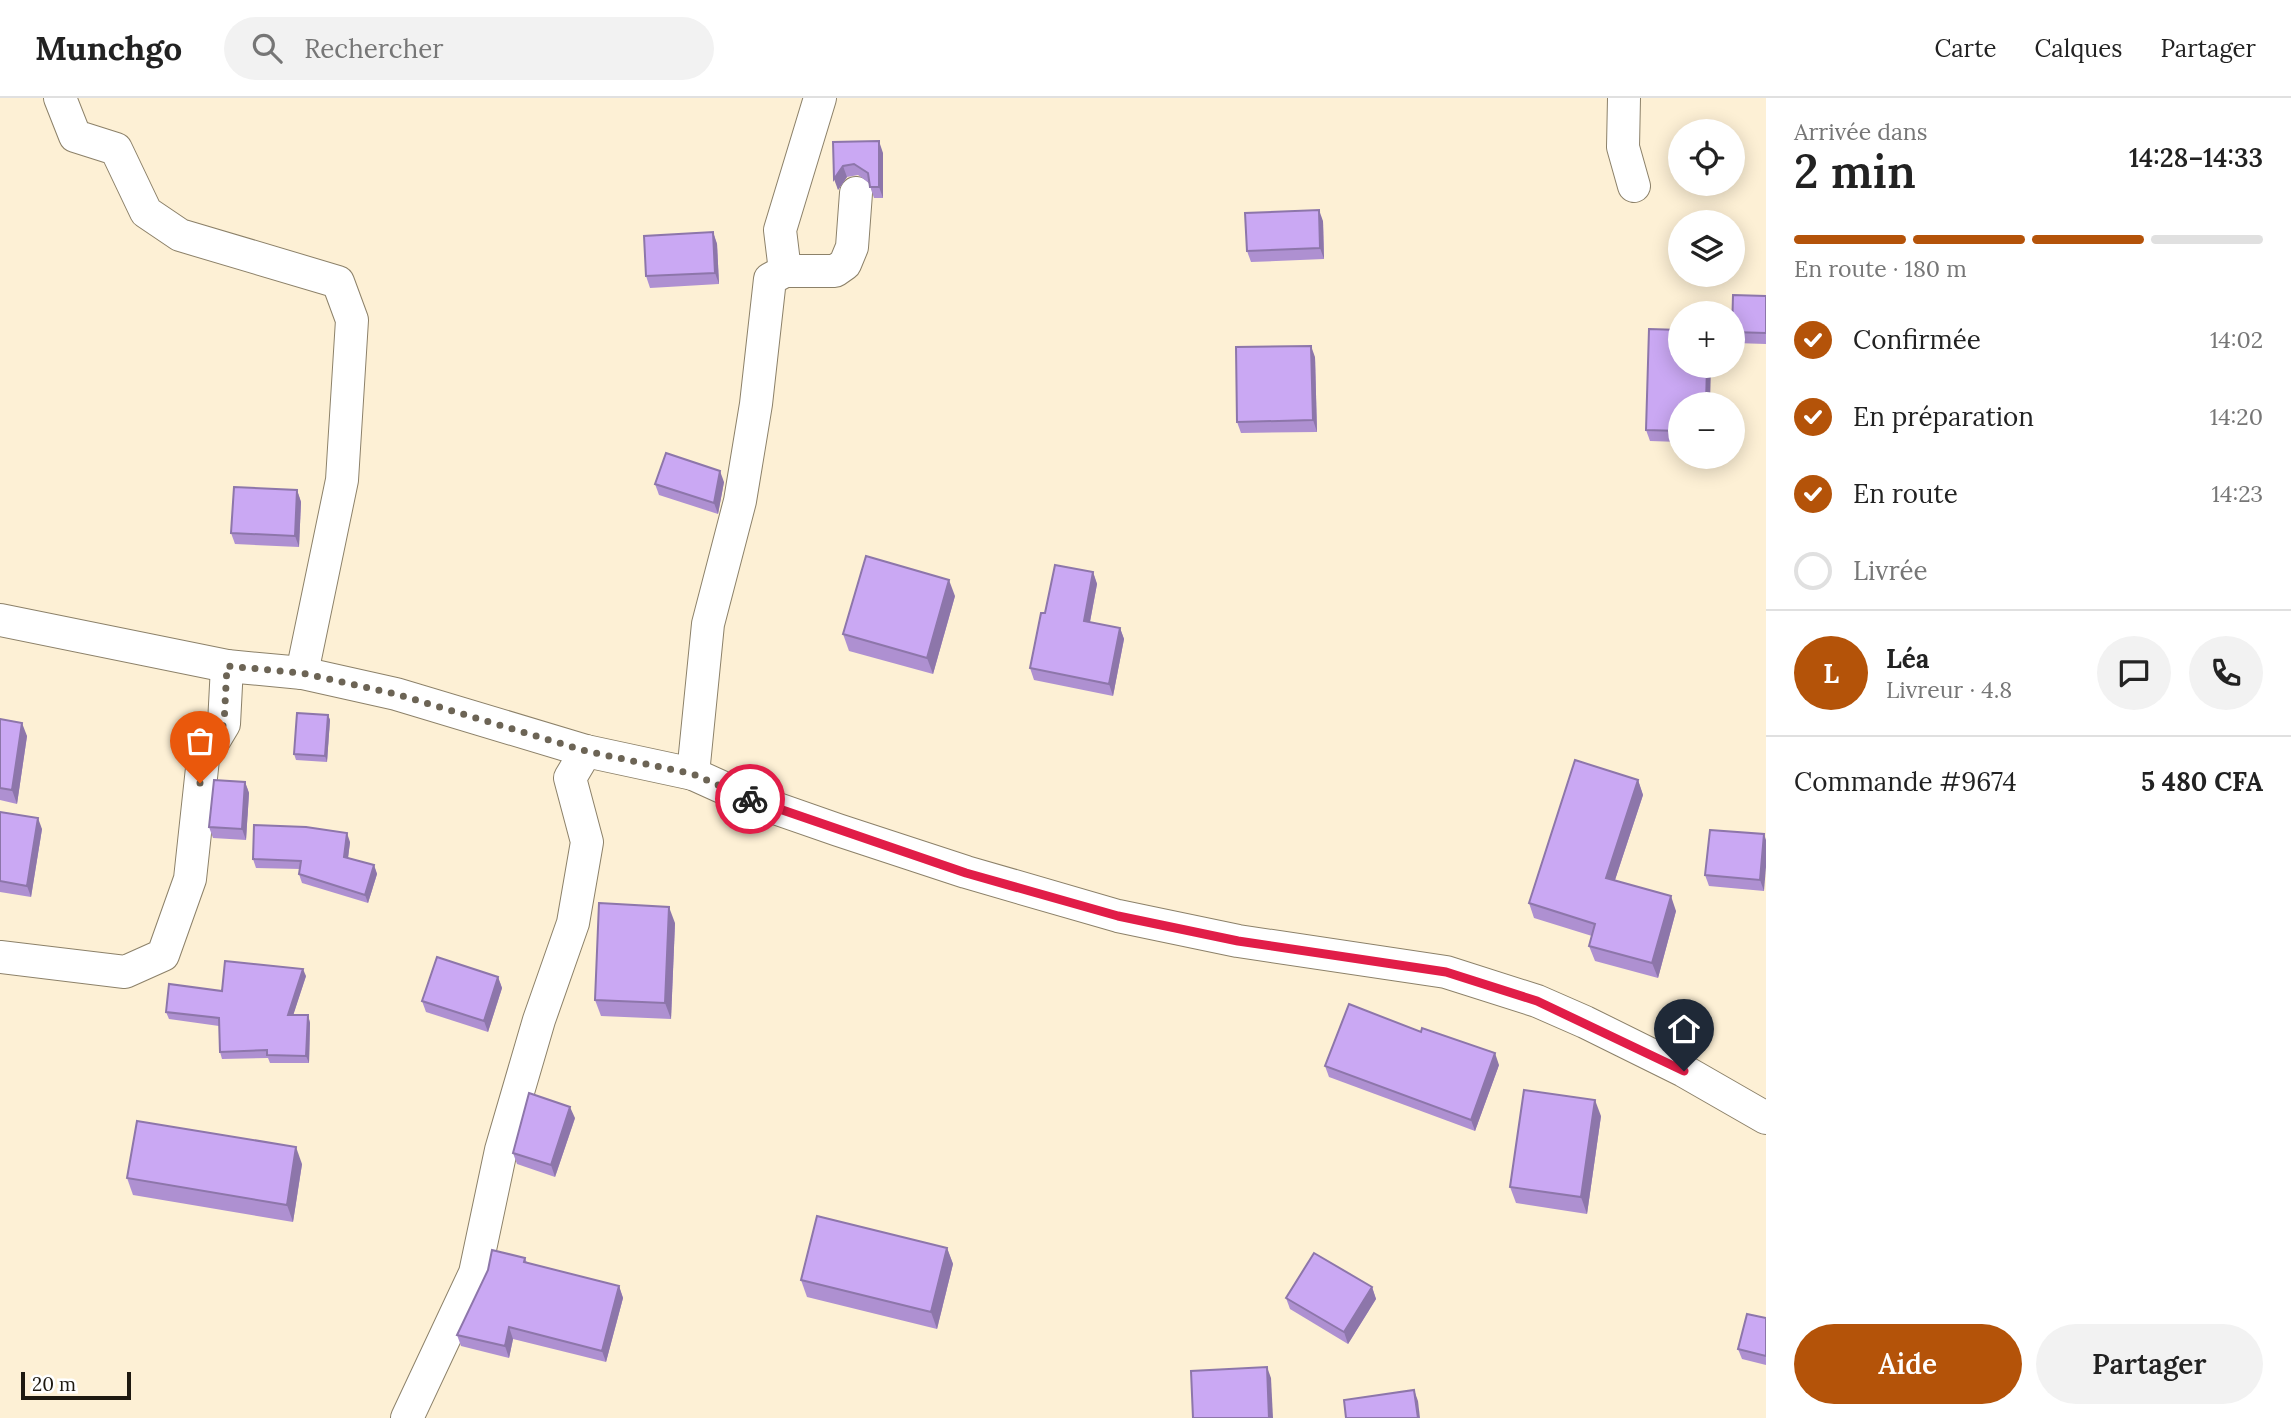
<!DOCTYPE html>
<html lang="fr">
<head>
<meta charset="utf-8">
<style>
  :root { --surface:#fff; --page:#f2f2f2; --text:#222; --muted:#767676; --line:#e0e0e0; --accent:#b45309 }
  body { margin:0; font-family:Lora,serif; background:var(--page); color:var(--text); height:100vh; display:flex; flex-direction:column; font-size:26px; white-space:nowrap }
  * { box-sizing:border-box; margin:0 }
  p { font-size:23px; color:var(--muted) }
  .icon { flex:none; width:38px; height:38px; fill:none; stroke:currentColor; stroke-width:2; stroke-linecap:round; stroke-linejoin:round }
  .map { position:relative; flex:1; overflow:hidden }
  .drawer { display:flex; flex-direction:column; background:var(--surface); width:525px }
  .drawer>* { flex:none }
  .fabs { position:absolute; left:1668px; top:21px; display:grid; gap:14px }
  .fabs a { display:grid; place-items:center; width:77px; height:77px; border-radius:50%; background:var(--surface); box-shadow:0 4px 18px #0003; font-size:35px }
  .scale { position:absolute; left:21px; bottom:18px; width:110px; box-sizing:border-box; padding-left:7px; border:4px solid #1e1910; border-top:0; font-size:19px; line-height:24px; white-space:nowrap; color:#1e1910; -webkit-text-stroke:5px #fff; paint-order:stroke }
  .pin { position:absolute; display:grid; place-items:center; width:60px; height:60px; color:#fff; margin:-72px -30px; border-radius:50% 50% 50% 0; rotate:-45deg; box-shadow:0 0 7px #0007 }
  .pin .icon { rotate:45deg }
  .courier { position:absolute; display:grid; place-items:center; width:70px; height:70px; margin:-35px; border:5px solid #e11d48; border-radius:50%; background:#fff; color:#222; box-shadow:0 2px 9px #0007 }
  .summary em { font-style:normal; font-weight:600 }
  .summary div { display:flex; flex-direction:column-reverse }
  .summary { display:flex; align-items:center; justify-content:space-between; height:119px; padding:0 28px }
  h1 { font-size:46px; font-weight:600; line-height:52px }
  .bar { display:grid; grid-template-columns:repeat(4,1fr); gap:10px 7px; align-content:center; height:84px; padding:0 28px }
  .bar i { height:9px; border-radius:5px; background:var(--line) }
  .bar .current { background:var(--accent) }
  .bar p { grid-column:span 4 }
  .line { display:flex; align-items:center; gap:18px; padding:0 28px; border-top:2px solid var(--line) }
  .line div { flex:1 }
  .round { display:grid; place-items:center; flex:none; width:74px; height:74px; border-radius:37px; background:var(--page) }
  ol { padding:0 28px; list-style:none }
  li { display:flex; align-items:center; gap:21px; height:77px }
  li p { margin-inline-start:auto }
  li .icon { padding:7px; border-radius:50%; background:var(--accent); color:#fff; stroke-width:4 }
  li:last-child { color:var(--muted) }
  li i { width:38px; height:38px; border:4px solid var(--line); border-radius:50% }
  .primary-button { display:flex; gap:14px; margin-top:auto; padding:14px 28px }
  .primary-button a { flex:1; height:80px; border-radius:42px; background:var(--accent); color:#fff; font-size:28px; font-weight:600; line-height:80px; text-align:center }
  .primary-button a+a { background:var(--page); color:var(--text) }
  header { display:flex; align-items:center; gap:42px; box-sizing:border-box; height:98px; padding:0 35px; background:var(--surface); border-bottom:2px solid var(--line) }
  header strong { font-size:33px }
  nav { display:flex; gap:38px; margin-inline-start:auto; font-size:24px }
  .search { width:490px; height:63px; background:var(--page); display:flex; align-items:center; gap:18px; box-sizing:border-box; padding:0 24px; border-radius:38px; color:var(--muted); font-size:26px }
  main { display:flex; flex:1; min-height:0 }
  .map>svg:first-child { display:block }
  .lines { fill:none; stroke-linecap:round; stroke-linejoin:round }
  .minor-casing { stroke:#8c8169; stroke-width:34 }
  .minor { stroke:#fff; stroke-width:32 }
  .wall { fill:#ae90d1 }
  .shaded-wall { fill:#8d76aa }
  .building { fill:#caa8f3; stroke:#8d76aa; stroke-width:2 }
  .done { stroke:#6c6455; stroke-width:7; stroke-dasharray:0 12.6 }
  .route { stroke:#e11d48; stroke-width:9 }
</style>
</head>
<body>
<header>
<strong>Munchgo</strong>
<div class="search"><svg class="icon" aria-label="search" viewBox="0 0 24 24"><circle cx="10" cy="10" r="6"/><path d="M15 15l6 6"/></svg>Rechercher</div>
<nav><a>Carte</a><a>Calques</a><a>Partager</a></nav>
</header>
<main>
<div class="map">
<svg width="1766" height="1320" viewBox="0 0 1766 1320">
  <rect width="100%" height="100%" fill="#fdf0d5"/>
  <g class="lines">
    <g class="minor-casing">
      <g id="minor">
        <path d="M 60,0 L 75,38 L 116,51 L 146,114 L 180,137 L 338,184 L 352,222 L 342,382 L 302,575"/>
        <path d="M 1624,0 L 1623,49 L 1634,88"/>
        <path d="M 785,173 L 780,132 L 820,0"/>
        <path d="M 0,522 L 227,568 L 302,575 L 396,596 L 586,653 L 693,676 L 746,700 L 838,732 L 966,774 L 1118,818 L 1238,843 L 1446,874 L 1537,903 L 1585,924 L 1684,973 L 1766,1020"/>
        <path d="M 693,676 L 708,526 L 740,403 L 756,306 L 770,181 L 785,173 L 835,173 L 845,166 L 852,149 L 856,95"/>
        <path d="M 0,859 L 125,874 L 163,857 L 190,781 L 203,661 L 224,626 L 227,568"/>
        <path d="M 407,1320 L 475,1175 L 501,1052 L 539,922 L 573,825 L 587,744 L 570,680 L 586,653"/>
      </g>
    </g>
    <use href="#minor" class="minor"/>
  </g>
  <g class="wall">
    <path d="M 833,44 L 883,55 L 883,100 L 874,100 L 869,85 L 858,77 L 847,79 L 838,92 Z"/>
    <path d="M 1323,123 L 1324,161 L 1251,164 L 1247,153 Z"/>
    <path d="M 713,134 L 717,146 L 719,186 L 650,190 L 646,178 Z"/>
    <path d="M 1766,198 L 1766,246 L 1735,245 L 1732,238 L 1732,215 Z"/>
    <path d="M 1315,259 L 1317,334 L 1241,335 L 1237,324 Z"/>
    <path d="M 1680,306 L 1680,344 L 1650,343 L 1646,332 Z"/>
    <path d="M 724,384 L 718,416 L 659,397 L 655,386 Z"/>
    <path d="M 297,392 L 301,404 L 299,449 L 235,446 L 231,435 Z"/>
    <path d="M 1093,474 L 1097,486 L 1090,524 L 1120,530 L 1124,541 L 1113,598 L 1034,582 L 1030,570 L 1045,515 Z"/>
    <path d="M 955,498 L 933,576 L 849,553 L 843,536 Z"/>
    <path d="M 328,617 L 330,622 L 327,664 L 296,662 L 294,656 Z"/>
    <path d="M 0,621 L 27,638 L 17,706 L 0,702 Z"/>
    <path d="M 1638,682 L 1643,697 L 1615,782 L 1676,813 L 1658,880 L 1595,863 L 1589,848 L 1592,838 L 1534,820 L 1529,805 Z"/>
    <path d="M 245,684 L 249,695 L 246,742 L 213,740 L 209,729 Z"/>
    <path d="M 0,714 L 42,731 L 31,799 L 0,794 Z"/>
    <path d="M 1764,736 L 1764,793 L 1709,788 L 1705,777 Z"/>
    <path d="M 350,744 L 348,760 L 374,767 L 377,776 L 368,805 L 302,785 L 299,776 L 300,771 L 256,770 L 253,761 Z"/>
    <path d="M 675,825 L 671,921 L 601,918 L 595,902 Z"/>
    <path d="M 306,878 L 293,917 L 308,917 L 310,925 L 309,965 L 270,965 L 268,960 L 222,961 L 220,954 L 219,928 L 169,921 L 166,914 L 222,893 Z"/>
    <path d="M 498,879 L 502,890 L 488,934 L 426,914 L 422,903 Z"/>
    <path d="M 1499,967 L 1475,1033 L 1329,979 L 1325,968 Z"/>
    <path d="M 1601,1018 L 1587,1116 L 1516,1105 L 1510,1089 Z"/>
    <path d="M 575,1020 L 555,1079 L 517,1066 L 513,1055 Z"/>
    <path d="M 302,1066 L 293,1124 L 133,1097 L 127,1080 Z"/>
    <path d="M 947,1150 L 953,1166 L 937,1231 L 807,1199 L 801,1182 Z"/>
    <path d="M 525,1160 L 527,1165 L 619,1188 L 623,1200 L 606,1264 L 513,1241 L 509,1260 L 461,1248 L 457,1237 Z"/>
    <path d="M 1372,1189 L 1376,1201 L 1348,1246 L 1290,1211 L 1286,1200 Z"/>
    <path d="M 1766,1220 L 1766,1267 L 1742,1261 L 1738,1251 Z"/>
  </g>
  <g class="shaded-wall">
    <path d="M 879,43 L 883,55 L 883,100 L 879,89 Z"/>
    <path d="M 843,68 L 847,79 L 838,92 L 834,81 Z"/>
    <path d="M 1319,112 L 1323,123 L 1324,161 L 1320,150 Z"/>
    <path d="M 713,134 L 717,146 L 719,186 L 715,175 Z"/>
    <path d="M 1311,248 L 1315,259 L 1317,334 L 1313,322 Z"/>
    <path d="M 1707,268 L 1711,268 L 1710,306 L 1706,306 Z"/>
    <path d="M 720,373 L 724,384 L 718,416 L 714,405 Z"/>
    <path d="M 297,392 L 301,404 L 299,449 L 295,438 Z"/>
    <path d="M 1093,474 L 1097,486 L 1088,534 L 1084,523 Z"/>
    <path d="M 949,482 L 955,498 L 933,576 L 927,560 Z"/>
    <path d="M 1120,530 L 1124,541 L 1113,598 L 1109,586 Z"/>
    <path d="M 328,617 L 330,622 L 327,664 L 325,658 Z"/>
    <path d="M 22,625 L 27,638 L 17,706 L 12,692 Z"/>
    <path d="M 1638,682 L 1643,697 L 1611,794 L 1606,780 Z"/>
    <path d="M 245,684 L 249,695 L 246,742 L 242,731 Z"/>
    <path d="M 38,720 L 42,731 L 31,799 L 27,788 Z"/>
    <path d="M 347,735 L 350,744 L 347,768 L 344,759 Z"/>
    <path d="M 1764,736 L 1766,742 L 1766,769 L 1764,793 L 1760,782 Z"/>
    <path d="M 374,767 L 377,776 L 368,805 L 365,797 Z"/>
    <path d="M 1671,798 L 1676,813 L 1658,880 L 1652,865 Z"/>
    <path d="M 669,809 L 675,825 L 671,921 L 665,905 Z"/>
    <path d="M 303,871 L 306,878 L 291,924 L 288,917 Z"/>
    <path d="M 498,879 L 502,890 L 488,934 L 484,923 Z"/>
    <path d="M 308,917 L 310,925 L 309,965 L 306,958 Z"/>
    <path d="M 1495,955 L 1499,967 L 1475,1033 L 1471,1022 Z"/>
    <path d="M 1595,1002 L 1601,1018 L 1587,1116 L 1581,1099 Z"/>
    <path d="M 570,1009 L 575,1020 L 555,1079 L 551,1067 Z"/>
    <path d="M 296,1049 L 302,1066 L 293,1124 L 287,1107 Z"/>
    <path d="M 947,1150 L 953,1166 L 937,1231 L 931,1214 Z"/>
    <path d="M 619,1188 L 623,1200 L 606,1264 L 602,1253 Z"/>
    <path d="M 1372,1189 L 1376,1201 L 1348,1246 L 1344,1234 Z"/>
    <path d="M 509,1229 L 513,1241 L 509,1260 L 505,1248 Z"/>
    <path d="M 1267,1269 L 1271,1280 L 1273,1320 L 1269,1320 Z"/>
    <path d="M 1414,1292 L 1418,1303 L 1420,1320 L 1418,1320 Z"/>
  </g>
  <g class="building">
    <path d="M 879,43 L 879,89 L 870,89 L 868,75 L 854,66 L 843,68 L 834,81 L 833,44 Z"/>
    <path d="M 1319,112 L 1320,150 L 1247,153 L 1245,115 Z"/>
    <path d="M 713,134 L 715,175 L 646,178 L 644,138 Z"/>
    <path d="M 1733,197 L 1766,198 L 1766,235 L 1732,234 Z"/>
    <path d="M 1649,231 L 1680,232 L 1680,268 L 1707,268 L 1706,306 L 1680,306 L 1680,333 L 1646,332 Z"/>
    <path d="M 1311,248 L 1313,322 L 1237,324 L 1236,249 Z"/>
    <path d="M 666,355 L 720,373 L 714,405 L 655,386 Z"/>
    <path d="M 234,389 L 297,392 L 295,438 L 231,435 Z"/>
    <path d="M 866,458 L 949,482 L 927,560 L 843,536 Z"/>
    <path d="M 1055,467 L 1093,474 L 1084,523 L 1120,530 L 1109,586 L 1030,570 L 1041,515 L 1045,515 Z"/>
    <path d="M 297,615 L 328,617 L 325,658 L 294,656 Z"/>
    <path d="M 0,621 L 22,625 L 12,692 L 0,690 Z"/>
    <path d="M 1575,662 L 1638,682 L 1606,780 L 1671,798 L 1652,865 L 1589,848 L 1595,826 L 1529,805 Z"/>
    <path d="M 214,682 L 245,684 L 242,731 L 209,729 Z"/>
    <path d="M 0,714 L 38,720 L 27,788 L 0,783 Z"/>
    <path d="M 254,727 L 306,729 L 347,735 L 344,759 L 374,767 L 365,797 L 299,776 L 301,763 L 253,761 Z"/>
    <path d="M 1710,732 L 1764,736 L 1760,782 L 1705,777 Z"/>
    <path d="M 599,805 L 669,809 L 665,905 L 595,902 Z"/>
    <path d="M 437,859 L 498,879 L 484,923 L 422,903 Z"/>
    <path d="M 225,863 L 303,871 L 288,917 L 308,917 L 306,958 L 267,957 L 267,952 L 220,954 L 219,920 L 166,914 L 169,886 L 222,893 Z"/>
    <path d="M 1349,906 L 1421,934 L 1422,930 L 1495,955 L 1471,1022 L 1325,968 Z"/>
    <path d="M 1524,992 L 1595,1002 L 1581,1099 L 1510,1089 Z"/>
    <path d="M 529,995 L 570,1009 L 551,1067 L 513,1055 Z"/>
    <path d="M 137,1023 L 296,1049 L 287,1107 L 127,1080 Z"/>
    <path d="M 817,1118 L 947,1150 L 931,1214 L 801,1182 Z"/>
    <path d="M 492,1152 L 525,1160 L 524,1164 L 619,1188 L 602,1253 L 509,1229 L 505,1248 L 457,1237 L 488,1172 Z"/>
    <path d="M 1314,1155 L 1372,1189 L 1344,1234 L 1286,1200 Z"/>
    <path d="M 1747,1216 L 1766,1220 L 1766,1258 L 1738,1251 Z"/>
    <path d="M 1267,1269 L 1269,1320 L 1193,1320 L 1191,1273 Z"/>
    <path d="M 1414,1292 L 1418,1320 L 1346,1320 L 1344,1302 Z"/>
  </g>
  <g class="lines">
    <path class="done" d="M 200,685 L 203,661 L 224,626 L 227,568 L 302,575 L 396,596 L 586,653 L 693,676 L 750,701"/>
    <path class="route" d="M 750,701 L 966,775 L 1118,818 L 1238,843 L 1446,874 L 1537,903 L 1684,973"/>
  </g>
</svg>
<div class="fabs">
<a><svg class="icon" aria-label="locate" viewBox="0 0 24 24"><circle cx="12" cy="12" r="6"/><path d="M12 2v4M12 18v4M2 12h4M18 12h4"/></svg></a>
<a><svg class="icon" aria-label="layers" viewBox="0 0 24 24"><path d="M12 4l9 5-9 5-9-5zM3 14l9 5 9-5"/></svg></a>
<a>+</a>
<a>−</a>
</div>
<div class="scale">20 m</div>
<div class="pin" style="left:200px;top:685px;background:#ea580c"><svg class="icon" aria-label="bag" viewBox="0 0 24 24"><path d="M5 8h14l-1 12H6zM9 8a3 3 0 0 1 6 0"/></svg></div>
<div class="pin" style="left:1684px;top:973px;background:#1f2937"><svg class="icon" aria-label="home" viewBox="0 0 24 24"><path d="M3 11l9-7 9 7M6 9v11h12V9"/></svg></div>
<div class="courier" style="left:750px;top:701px"><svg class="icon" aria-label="bike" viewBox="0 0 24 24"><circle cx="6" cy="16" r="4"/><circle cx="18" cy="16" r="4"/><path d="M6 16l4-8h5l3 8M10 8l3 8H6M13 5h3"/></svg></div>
</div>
<section class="drawer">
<div class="summary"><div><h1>2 min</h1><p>Arrivée dans</p></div><em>14:28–14:33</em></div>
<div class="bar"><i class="current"></i><i class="current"></i><i class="current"></i><i></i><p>En route · 180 m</p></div>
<ol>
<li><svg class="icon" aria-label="check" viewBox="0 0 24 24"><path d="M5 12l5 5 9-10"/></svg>Confirmée<p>14:02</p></li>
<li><svg class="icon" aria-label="check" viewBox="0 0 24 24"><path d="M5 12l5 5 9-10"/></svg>En préparation<p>14:20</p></li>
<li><svg class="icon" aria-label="check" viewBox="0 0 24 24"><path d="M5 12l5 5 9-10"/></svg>En route<p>14:23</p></li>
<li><i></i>Livrée</li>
</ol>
<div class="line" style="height:126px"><b class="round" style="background:var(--accent);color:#fff">L</b><div><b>Léa</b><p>Livreur · 4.8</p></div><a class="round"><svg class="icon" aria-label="chat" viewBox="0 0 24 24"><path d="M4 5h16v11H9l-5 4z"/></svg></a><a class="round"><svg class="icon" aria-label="phone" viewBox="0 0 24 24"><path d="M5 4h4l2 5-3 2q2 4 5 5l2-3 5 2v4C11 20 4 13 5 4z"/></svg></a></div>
<div class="line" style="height:91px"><div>Commande #9674</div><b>5 480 CFA</b></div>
<div class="primary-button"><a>Aide</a><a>Partager</a></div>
</section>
</main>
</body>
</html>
